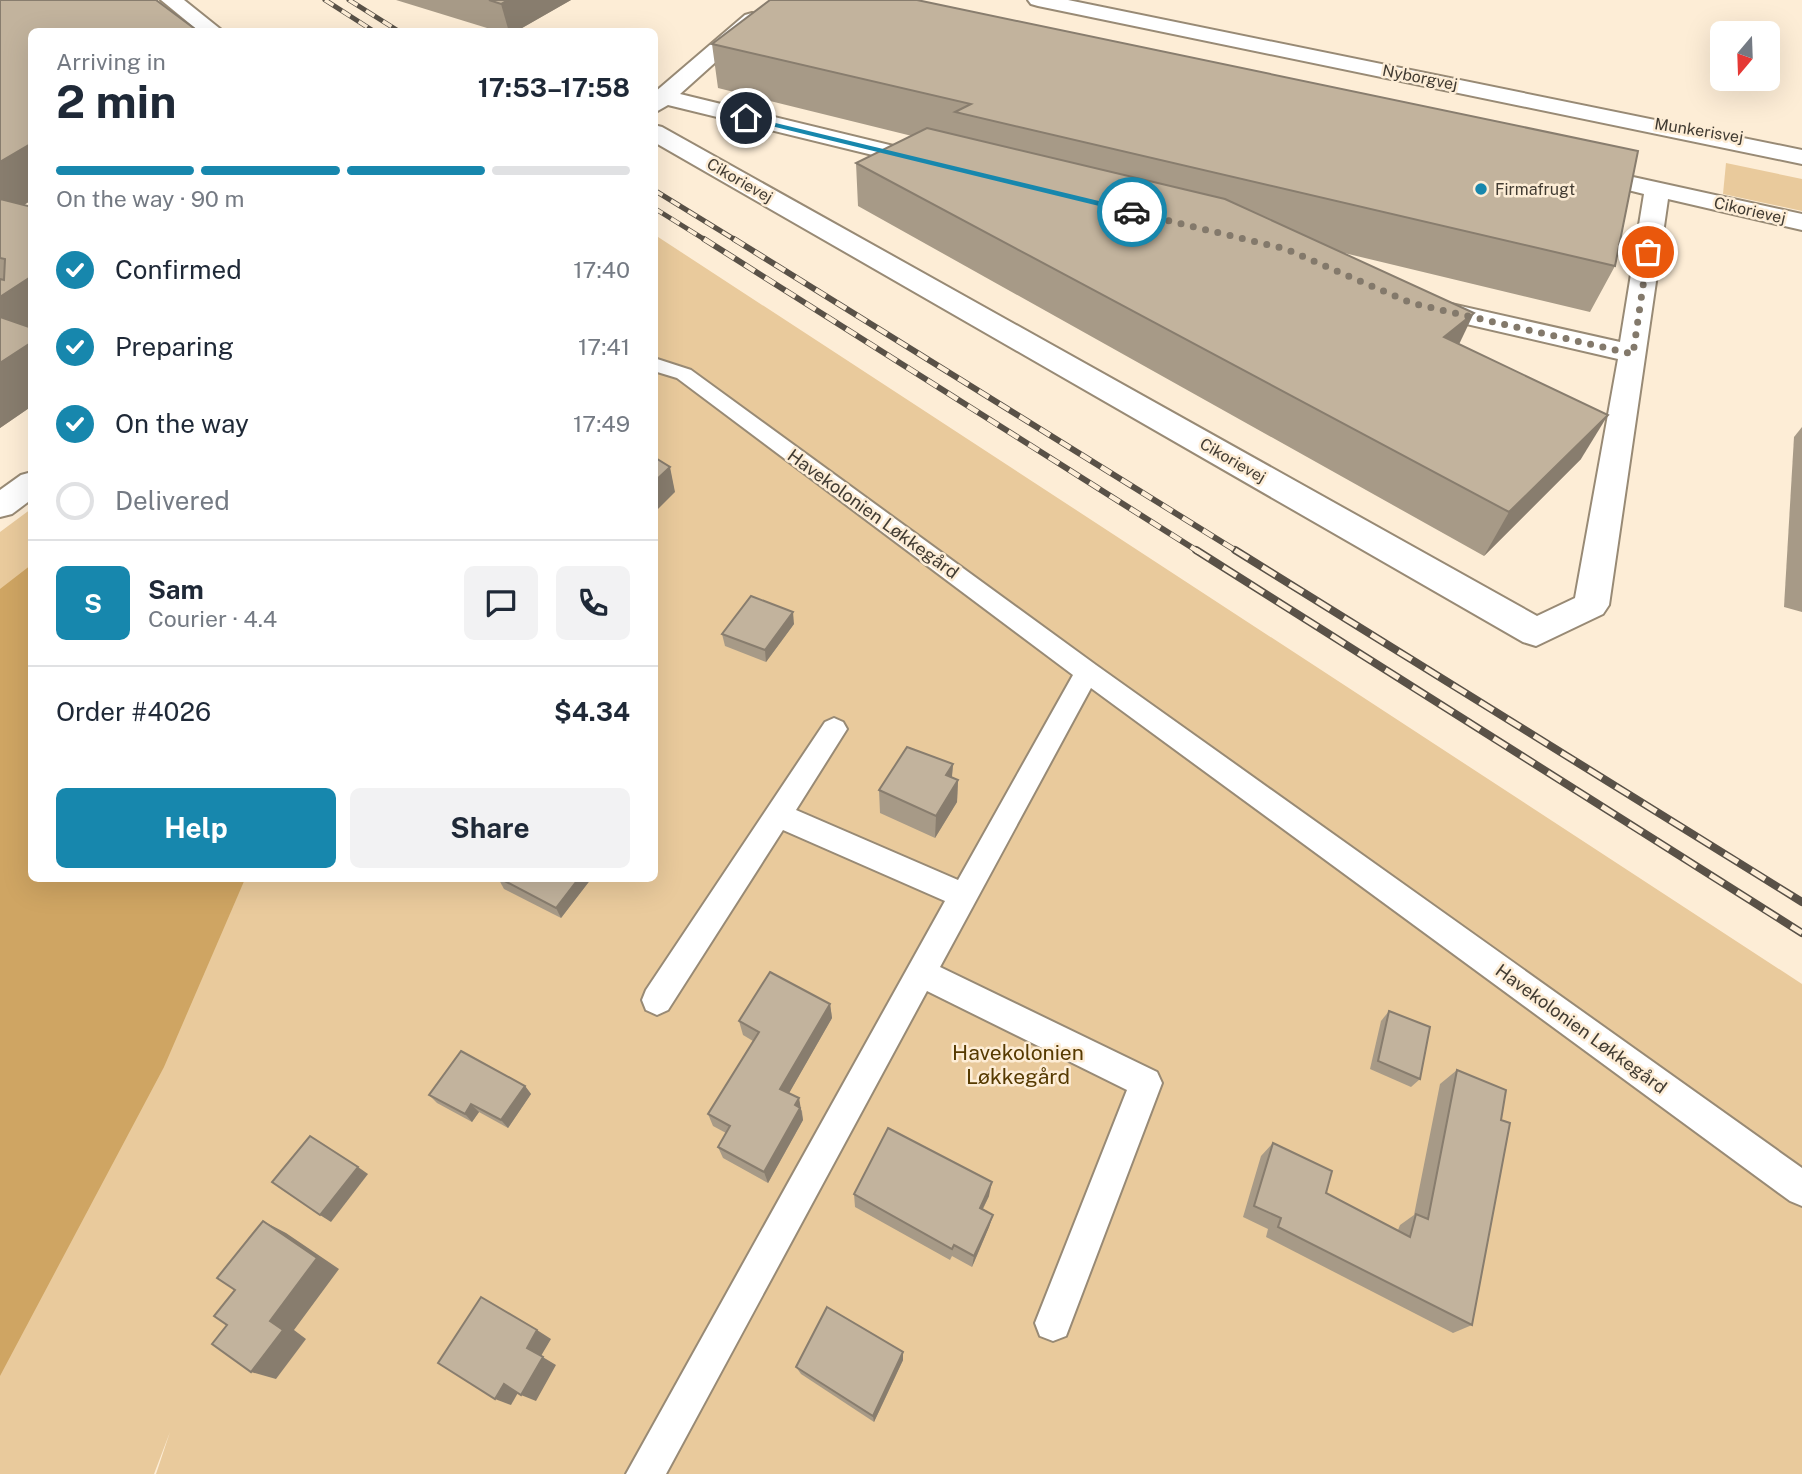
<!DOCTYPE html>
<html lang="en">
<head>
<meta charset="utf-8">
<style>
  :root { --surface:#fff; --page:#f2f2f3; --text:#1f2937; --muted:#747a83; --line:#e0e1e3; --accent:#1787ad }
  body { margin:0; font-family:"Public Sans",sans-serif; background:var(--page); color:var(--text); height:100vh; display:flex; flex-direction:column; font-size:26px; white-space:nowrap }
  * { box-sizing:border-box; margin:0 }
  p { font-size:23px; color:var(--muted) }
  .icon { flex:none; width:38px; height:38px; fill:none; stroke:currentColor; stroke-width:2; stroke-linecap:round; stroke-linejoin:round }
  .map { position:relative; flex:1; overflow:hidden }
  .panel { position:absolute; left:28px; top:28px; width:630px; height:854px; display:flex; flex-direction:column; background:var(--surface); border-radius:10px; box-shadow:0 7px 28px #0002 }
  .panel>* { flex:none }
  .needle { width:46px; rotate:199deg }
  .tools { position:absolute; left:1710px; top:21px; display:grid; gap:14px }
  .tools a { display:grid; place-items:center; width:70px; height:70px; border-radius:10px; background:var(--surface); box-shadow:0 7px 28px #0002; font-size:35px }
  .pin { position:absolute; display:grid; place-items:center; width:60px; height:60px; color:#fff; margin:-30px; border:4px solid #fff; border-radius:50%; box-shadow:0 2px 7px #0007 }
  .courier { position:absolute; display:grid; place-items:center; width:70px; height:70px; margin:-35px; border:5px solid #1787ad; border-radius:50%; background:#fff; color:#222; box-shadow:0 2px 9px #0007 }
  .overview em { font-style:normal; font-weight:700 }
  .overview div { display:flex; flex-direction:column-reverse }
  .overview { display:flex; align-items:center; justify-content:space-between; height:119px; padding:0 28px }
  h1 { font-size:46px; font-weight:700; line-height:52px }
  .bar { display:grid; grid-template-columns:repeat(4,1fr); gap:10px 7px; align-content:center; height:84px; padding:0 28px }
  .bar i { height:9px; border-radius:5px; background:var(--line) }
  .bar .on { background:var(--accent) }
  .bar p { grid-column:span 4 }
  .line { display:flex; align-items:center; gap:18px; padding:0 28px; border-top:2px solid var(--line) }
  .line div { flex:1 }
  .round { display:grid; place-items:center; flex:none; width:74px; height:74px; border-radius:10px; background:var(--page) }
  ol { padding:0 28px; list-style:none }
  li { display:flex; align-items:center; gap:21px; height:77px }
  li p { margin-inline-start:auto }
  li .icon { padding:7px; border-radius:50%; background:var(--accent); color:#fff; stroke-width:4 }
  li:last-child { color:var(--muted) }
  li i { width:38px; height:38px; border:4px solid var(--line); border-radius:50% }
  .action { display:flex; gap:14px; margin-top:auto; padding:14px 28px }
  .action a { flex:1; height:80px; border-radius:10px; background:var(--accent); color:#fff; font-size:28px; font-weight:700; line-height:80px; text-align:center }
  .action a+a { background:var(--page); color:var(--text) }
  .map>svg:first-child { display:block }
  .green { fill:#e9ca9c }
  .water { fill:#cfa563 }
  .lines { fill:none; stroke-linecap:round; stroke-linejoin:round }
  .lane-casing { stroke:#988a75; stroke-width:4 }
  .street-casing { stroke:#988a75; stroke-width:4 }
  .secondary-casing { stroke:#988a75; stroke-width:4 }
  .lane { fill:#fff; fill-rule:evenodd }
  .street { fill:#fff; fill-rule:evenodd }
  .secondary { fill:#fff; fill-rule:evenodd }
  .rail-far2-casing { stroke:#595147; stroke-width:5 }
  .rail-far1-casing { stroke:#595147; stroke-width:6 }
  .rail-casing { stroke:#595147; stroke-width:8 }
  .rail-far2 { stroke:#fdedd6; stroke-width:3.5; stroke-dasharray:10; stroke-linecap:butt }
  .rail-far1 { stroke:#fdedd6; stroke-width:4.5; stroke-dasharray:12; stroke-linecap:butt }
  .rail { stroke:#fdedd6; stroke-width:5; stroke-dasharray:16; stroke-linecap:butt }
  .wall { fill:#a79a87 }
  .shaded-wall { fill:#887d6e }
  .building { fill:#c2b39d; stroke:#887d6e; stroke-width:2 }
  .route { fill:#1787ad }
  .done { stroke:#83796b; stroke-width:7; stroke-dasharray:0 12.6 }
  .poi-dot { fill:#1787ad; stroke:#fdedd6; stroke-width:2.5 }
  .labels { text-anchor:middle; stroke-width:5; stroke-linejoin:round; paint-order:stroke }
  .far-street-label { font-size:16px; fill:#413b32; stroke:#fdedd6 }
  .far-poi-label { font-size:16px; fill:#413b32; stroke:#fdedd6; text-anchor:start }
  .street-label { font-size:18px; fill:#413b32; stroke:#fdedd6 }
  .near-park-label { font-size:21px; fill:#563a01; stroke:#fdedd6 }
</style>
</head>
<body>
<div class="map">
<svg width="1802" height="1474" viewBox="0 0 1802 1474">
  <rect width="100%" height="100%" fill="#fdedd6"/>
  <g class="green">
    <path d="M 1726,163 L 1802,179 L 1802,211 L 1723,194 Z"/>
    <path d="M 655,235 L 1802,984 L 1802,1474 L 156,1474 L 170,1432 L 154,1474 L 0,1474 L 0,1150 L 145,879 L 654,878 Z"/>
    <path d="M 31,509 L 31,568 L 0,593 L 0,532 Z"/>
  </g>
  <path class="water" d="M 31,565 L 32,878 L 245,879 L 164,1067 L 0,1376 L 0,589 Z"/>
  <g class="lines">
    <g class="lane-casing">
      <path id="lane" d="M 654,358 L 691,370 L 1096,665 L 1802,1168 L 1802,1206 L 1790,1201 L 1091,688 L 940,967 L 1157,1072 L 1162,1083 L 1066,1336 L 1053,1341 L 1040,1336 L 1035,1323 L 1127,1090 L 927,991 L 666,1474 L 626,1474 L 945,901 L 783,830 L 668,1010 L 657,1015 L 646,1010 L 642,1000 L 646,990 L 825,722 L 834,718 L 843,722 L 847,729 L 796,810 L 958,880 L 1073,675 L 677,378 L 654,371 Z"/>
    </g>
    <g class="street-casing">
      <g id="street">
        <path d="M 161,0 L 184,0 L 224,32 L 200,32 Z"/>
        <path d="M 752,13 L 759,15 L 762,19 L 759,23 L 680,94 L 939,157 L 942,162 L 939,167 L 930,169 L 668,105 L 654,113 L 655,92 L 745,15 Z"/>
        <path d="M 654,125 L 662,127 L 1537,616 L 1575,598 L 1618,359 L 1410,311 L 1406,305 L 1410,299 L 1420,297 L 1620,342 L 1644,194 L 1624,189 L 1621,184 L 1624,179 L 1633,177 L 1802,214 L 1802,230 L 1668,199 L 1609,605 L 1603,614 L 1536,646 L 1523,642 L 654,142 Z"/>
        <path d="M 32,472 L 32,499 L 12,514 L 0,517 L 0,490 L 21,475 Z"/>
      </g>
    </g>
    <g class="secondary-casing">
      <path id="secondary" d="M 1028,0 L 1068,0 L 1802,150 L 1802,164 L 1038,6 L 1031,4 Z"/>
    </g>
    <use href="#lane" class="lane"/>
    <use href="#street" class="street"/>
    <use href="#secondary" class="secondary"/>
    <g class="rail-far2-casing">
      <g id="rail-far2">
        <path d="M 325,0 L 375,32"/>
        <path d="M 349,0 L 400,32"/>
        <path d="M 654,190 L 737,241"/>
        <path d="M 654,208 L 707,241"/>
      </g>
    </g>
    <g class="rail-far1-casing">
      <g id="rail-far1">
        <path d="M 704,239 L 1199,552"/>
        <path d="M 734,239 L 1238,552"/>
      </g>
    </g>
    <g class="rail-casing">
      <g id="rail">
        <path d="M 1196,550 L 1802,933"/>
        <path d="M 1235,550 L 1802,902"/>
      </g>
    </g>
    <use href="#rail-far2" class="rail-far2"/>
    <use href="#rail-far1" class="rail-far1"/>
    <use href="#rail" class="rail"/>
  </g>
  <g class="wall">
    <path d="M 0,0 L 23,205 L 32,207 L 32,406 L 0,428 Z"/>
    <path d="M 396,0 L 571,0 L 515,32 L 500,32 Z"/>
    <path d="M 770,0 L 1615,266 L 1590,312 L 1340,252 L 1459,344 L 1581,459 L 1484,556 L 858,206 L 856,163 L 912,136 L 718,88 L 712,44 Z"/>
    <path d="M 1802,427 L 1802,612 L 1784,607 L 1794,437 Z"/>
    <path d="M 794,624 L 766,662 L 725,646 L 722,634 Z"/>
    <path d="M 953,764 L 952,777 L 958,780 L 957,802 L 935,838 L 880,813 L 879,790 Z"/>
    <path d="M 498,878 L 591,879 L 561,918 L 504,889 Z"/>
    <path d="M 830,1004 L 832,1018 L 789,1093 L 802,1111 L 803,1120 L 768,1183 L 723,1158 L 718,1147 L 726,1133 L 713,1126 L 708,1114 L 753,1041 L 743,1035 L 739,1021 Z"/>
    <path d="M 1389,1011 L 1420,1079 L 1411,1087 L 1370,1069 L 1381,1021 Z"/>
    <path d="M 1457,1070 L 1501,1120 L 1472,1325 L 1453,1333 L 1266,1237 L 1268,1229 L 1243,1217 L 1261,1156 L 1273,1143 L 1326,1193 L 1398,1230 L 1400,1225 L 1414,1215 L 1440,1084 Z"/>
    <path d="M 525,1086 L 531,1094 L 508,1128 L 479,1112 L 472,1122 L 437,1103 L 429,1095 Z"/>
    <path d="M 854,1194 L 989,1196 L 983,1209 L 993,1215 L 989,1227 L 972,1267 L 952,1256 L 950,1260 L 855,1207 Z"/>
    <path d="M 903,1352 L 903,1360 L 874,1422 L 801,1374 L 796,1367 Z"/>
  </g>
  <g class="shaded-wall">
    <path d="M 508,0 L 571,0 L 515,32 L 509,32 L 501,4 Z"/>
    <path d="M 32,143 L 32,200 L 0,220 L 0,162 Z"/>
    <path d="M 32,276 L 32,338 L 0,338 L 0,297 Z"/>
    <path d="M 1474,313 L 1453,357 L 1444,337 Z"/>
    <path d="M 32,342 L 32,406 L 0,428 L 0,363 Z"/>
    <path d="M 1608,415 L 1581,459 L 1484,556 L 1509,512 Z"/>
    <path d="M 670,467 L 675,492 L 654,513 L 654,482 Z"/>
    <path d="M 793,612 L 794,624 L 766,662 L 765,650 Z"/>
    <path d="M 953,764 L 951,786 L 946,775 Z"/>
    <path d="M 958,780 L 957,802 L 935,838 L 936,816 Z"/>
    <path d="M 579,878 L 591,879 L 561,918 L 556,908 Z"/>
    <path d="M 830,1004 L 832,1018 L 784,1102 L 780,1089 Z"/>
    <path d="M 525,1086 L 531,1094 L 508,1128 L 501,1120 Z"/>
    <path d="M 799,1098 L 803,1120 L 768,1183 L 764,1172 Z"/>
    <path d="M 471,1104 L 479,1112 L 472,1122 L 465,1114 Z"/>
    <path d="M 358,1167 L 368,1174 L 331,1222 L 320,1215 Z"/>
    <path d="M 992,1182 L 989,1196 L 977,1220 L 980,1208 Z"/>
    <path d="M 993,1215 L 989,1227 L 972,1267 L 974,1256 Z"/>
    <path d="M 263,1221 L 286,1233 L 339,1269 L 294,1330 L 306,1339 L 276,1379 L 251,1372 L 270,1321 Z"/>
    <path d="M 537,1330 L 551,1339 L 541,1356 L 556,1365 L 536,1401 L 521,1395 L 527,1348 Z"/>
    <path d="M 903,1352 L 903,1360 L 874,1422 L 873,1416 Z"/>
    <path d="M 504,1384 L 519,1391 L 511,1405 L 495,1399 Z"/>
  </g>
  <g class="building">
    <path d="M 0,0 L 156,0 L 199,32 L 32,32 L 32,143 L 0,162 Z"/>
    <path d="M 489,0 L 508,0 L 501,4 Z"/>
    <path d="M 770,0 L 917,0 L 1638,151 L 1615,266 L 955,112 L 971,104 L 712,44 Z"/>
    <path d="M 927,128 L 1225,199 L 1474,313 L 1444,337 L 1608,415 L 1509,512 L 856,163 Z"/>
    <path d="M 0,199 L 32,207 L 32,276 L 0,297 L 0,279 L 4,280 L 5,259 L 0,258 Z"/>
    <path d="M 0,317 L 32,328 L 32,342 L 0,363 Z"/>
    <path d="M 654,457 L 670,467 L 654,482 Z"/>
    <path d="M 751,596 L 793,612 L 765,650 L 722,634 Z"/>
    <path d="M 907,747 L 953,764 L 946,775 L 958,780 L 936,816 L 879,790 Z"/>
    <path d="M 499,878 L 579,878 L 556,908 Z"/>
    <path d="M 770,972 L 830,1004 L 780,1089 L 799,1098 L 795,1105 L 800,1108 L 764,1172 L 718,1147 L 730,1126 L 708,1114 L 759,1032 L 739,1021 Z"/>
    <path d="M 1389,1011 L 1430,1027 L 1420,1079 L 1378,1061 Z"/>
    <path d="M 461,1051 L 525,1086 L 501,1120 L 471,1104 L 465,1114 L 429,1095 Z"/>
    <path d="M 1457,1070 L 1506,1090 L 1501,1120 L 1510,1123 L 1472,1325 L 1278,1227 L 1281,1218 L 1254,1206 L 1273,1143 L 1332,1171 L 1326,1193 L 1410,1237 L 1416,1214 L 1428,1219 Z"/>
    <path d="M 888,1128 L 992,1182 L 980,1208 L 993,1215 L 974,1256 L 954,1245 L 952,1249 L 854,1194 Z"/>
    <path d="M 310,1136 L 358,1167 L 320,1215 L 272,1182 Z"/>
    <path d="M 263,1221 L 317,1258 L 270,1321 L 283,1330 L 251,1372 L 212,1344 L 227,1325 L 214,1316 L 235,1290 L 217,1278 Z"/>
    <path d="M 481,1297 L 537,1330 L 527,1348 L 543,1357 L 521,1395 L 504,1384 L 495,1399 L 438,1363 Z"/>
    <path d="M 827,1307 L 903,1352 L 873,1416 L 796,1367 Z"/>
  </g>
  <path class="route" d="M 746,116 L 1132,209 L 1136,212 L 1132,214 L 743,119 Z"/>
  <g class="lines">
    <path class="done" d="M 1132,212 L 1286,249 L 1411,303 L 1633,354 L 1648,252"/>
  </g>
  <circle class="poi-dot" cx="1481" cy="189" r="7"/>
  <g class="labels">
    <g class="far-street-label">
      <text transform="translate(1420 77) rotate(11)" y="6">Nyborgvej</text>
      <text transform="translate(1699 130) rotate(9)" y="6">Munkerisvej</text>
      <text transform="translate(740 180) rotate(30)" y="6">Cikorievej</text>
      <text transform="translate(1750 210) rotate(13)" y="6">Cikorievej</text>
      <text transform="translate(1233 460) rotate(30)" y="6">Cikorievej</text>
    </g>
    <g class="far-poi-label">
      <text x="1495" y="195">Firmafrugt</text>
    </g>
    <g class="street-label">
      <text transform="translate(873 514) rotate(36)" y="6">Havekolonien Løkkegård</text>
      <text transform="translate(1581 1029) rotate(36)" y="6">Havekolonien Løkkegård</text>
    </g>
    <g class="near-park-label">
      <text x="1018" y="1060">Havekolonien<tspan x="1018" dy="24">Løkkegård</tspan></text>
    </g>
  </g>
</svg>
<div class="tools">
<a><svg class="needle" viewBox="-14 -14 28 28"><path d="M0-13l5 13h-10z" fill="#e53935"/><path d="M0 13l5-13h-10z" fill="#747a83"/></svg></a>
</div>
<div class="pin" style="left:1648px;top:252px;background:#ea580c"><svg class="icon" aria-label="bag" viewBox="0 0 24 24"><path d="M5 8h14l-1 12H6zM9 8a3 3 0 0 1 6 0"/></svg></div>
<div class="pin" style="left:746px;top:118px;background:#1f2937"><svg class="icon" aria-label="home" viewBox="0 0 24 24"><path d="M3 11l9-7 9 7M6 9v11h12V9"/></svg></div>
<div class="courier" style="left:1132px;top:212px"><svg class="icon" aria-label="car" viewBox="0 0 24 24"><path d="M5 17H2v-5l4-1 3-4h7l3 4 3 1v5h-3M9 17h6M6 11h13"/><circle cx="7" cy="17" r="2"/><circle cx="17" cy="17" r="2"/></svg></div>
<section class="panel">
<div class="overview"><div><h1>2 min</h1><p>Arriving in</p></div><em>17:53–17:58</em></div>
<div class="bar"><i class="on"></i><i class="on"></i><i class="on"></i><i></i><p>On the way · 90 m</p></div>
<ol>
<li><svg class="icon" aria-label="check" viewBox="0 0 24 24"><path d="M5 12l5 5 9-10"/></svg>Confirmed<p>17:40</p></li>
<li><svg class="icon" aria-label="check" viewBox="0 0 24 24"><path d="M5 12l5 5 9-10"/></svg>Preparing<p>17:41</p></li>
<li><svg class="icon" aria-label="check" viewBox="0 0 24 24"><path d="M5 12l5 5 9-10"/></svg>On the way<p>17:49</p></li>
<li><i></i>Delivered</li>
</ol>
<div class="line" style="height:126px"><b class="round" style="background:var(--accent);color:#fff">S</b><div><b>Sam</b><p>Courier · 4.4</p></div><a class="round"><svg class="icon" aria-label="chat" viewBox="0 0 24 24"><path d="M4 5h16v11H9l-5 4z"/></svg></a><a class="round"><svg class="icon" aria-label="phone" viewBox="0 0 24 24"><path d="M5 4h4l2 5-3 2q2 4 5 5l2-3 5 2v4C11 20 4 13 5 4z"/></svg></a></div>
<div class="line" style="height:91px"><div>Order #4026</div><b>$4.34</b></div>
<div class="action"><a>Help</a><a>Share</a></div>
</section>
</div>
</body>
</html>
